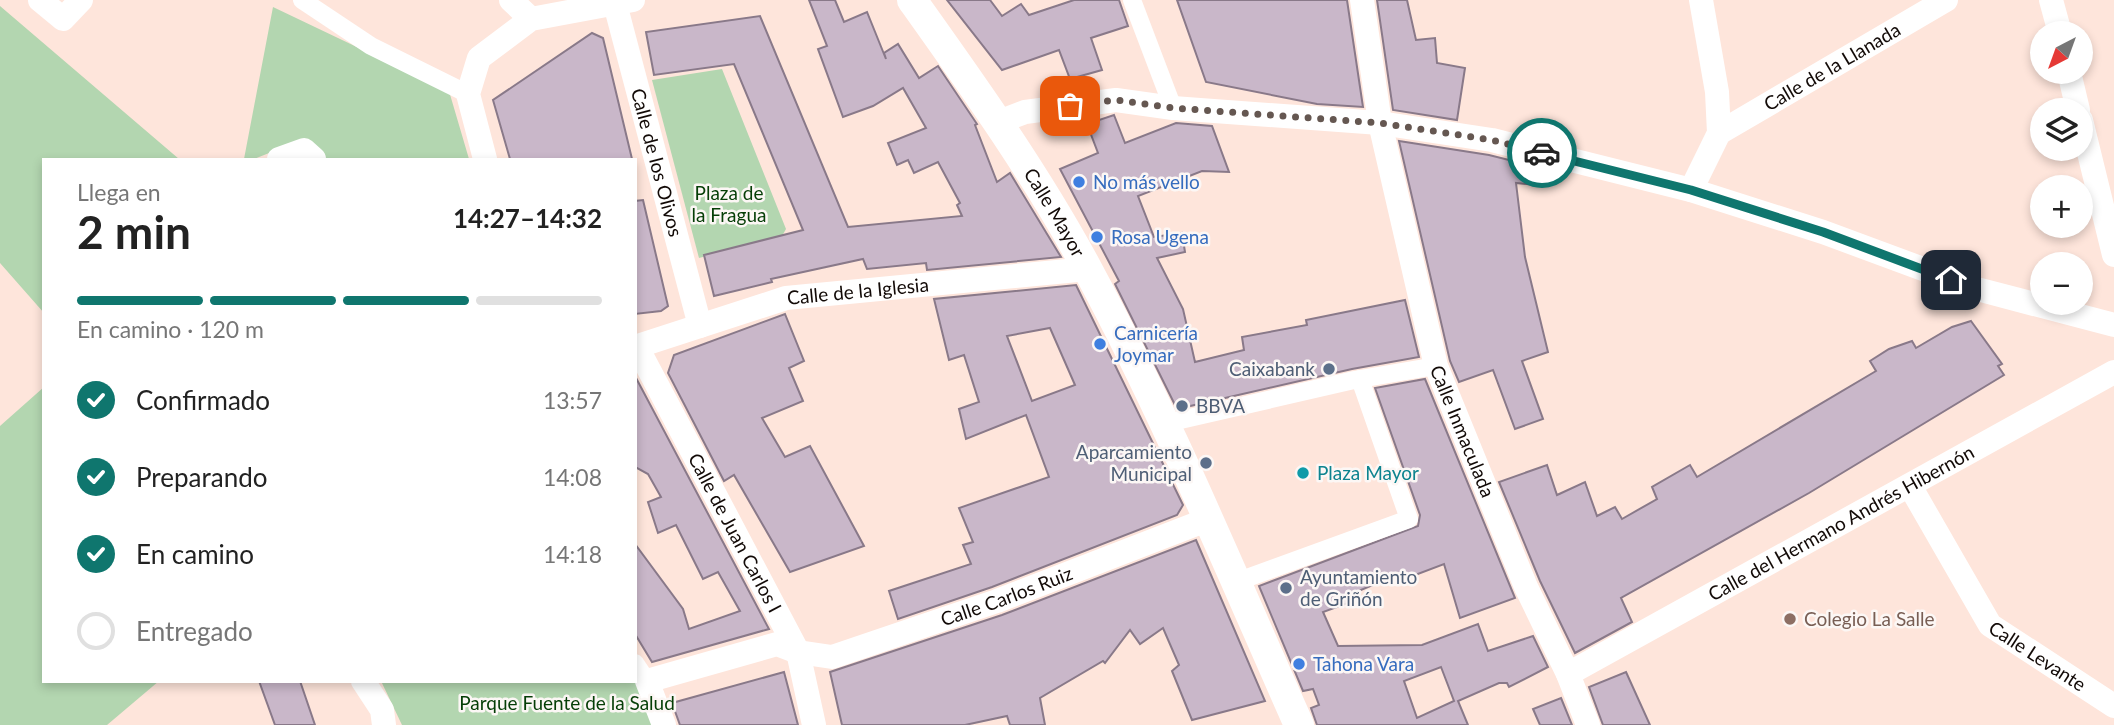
<!DOCTYPE html>
<html lang="es">
<head>
<meta charset="utf-8">
<style>
  :root { --surface:#fff; --page:#f6f6f6; --text:#222; --muted:#767676; --line:#e0e0e0; --accent:#0f766e }
  body { margin:0; font-family:Lato,sans-serif; background:var(--page); color:var(--text); height:100vh; display:flex; flex-direction:column; font-size:26px; white-space:nowrap }
  * { box-sizing:border-box; margin:0 }
  p { font-size:23px; color:var(--muted) }
  .icon { flex:none; width:38px; height:38px; fill:none; stroke:currentColor; stroke-width:2; stroke-linecap:round; stroke-linejoin:round }
  .map { position:relative; flex:1; overflow:hidden }
  .drawer { position:absolute; left:42px; top:158px; width:595px; height:525px; display:flex; flex-direction:column; background:var(--surface); border-radius:0px; box-shadow:0 4px 10px #0003 }
  .drawer>* { flex:none }
  .needle { width:46px; rotate:221deg }
  .buttons { position:absolute; left:2030px; top:21px; display:grid; gap:14px }
  .buttons a { display:grid; place-items:center; width:63px; height:63px; border-radius:50%; background:var(--surface); box-shadow:0 4px 10px #0003; font-size:35px }
  .pin { position:absolute; display:grid; place-items:center; width:60px; height:60px; color:#fff; margin:-30px; border-radius:14px; box-shadow:0 4px 10px #0006 }
  .courier { position:absolute; display:grid; place-items:center; width:70px; height:70px; margin:-35px; border:5px solid #0f766e; border-radius:50%; background:#fff; color:#222; box-shadow:0 2px 9px #0007 }
  .overview em { font-style:normal; font-weight:700 }
  .overview div { display:flex; flex-direction:column-reverse }
  .overview { display:flex; align-items:center; justify-content:space-between; height:119px; padding:0 35px }
  h1 { font-size:46px; font-weight:700; line-height:52px }
  .bar { display:grid; grid-template-columns:repeat(4,1fr); gap:10px 7px; align-content:center; height:84px; padding:0 35px }
  .bar i { height:9px; border-radius:5px; background:var(--line) }
  .bar .active { background:var(--accent) }
  .bar p { grid-column:span 4 }
  ol { padding:0 35px; list-style:none }
  li { display:flex; align-items:center; gap:21px; height:77px }
  li p { margin-inline-start:auto }
  li .icon { padding:7px; border-radius:50%; background:var(--accent); color:#fff; stroke-width:4 }
  li:last-child { color:var(--muted) }
  li i { width:38px; height:38px; border:4px solid var(--line); border-radius:50% }
  .map>svg:first-child { display:block }
  .green { fill:#b3d6b0 }
  .building { fill:#c9b7c9; stroke:#897989; stroke-width:2; fill-rule:evenodd }
  .lines { fill:none; stroke-linecap:round; stroke-linejoin:round }
  .pedestrian { stroke:#fff; stroke-width:18 }
  .minor { stroke:#fff; stroke-width:24 }
  .tertiary { stroke:#fff; stroke-width:30 }
  .done { stroke:#655751; stroke-width:7; stroke-dasharray:0 12.6 }
  .route { stroke:#0f766e; stroke-width:9 }
  .shop-dot { fill:#3f7fe0; stroke:#fcf7f5; stroke-width:2.5 }
  .service-dot { fill:#5c6f8a; stroke:#fcf7f5; stroke-width:2.5 }
  .culture-dot { fill:#0f9aa8; stroke:#fcf7f5; stroke-width:2.5 }
  .education-dot { fill:#8d6e63; stroke:#fcf7f5; stroke-width:2.5 }
  .labels { text-anchor:middle; stroke-width:5; stroke-linejoin:round; paint-order:stroke }
  .street-label { font-size:19px; fill:#120a07; stroke:#fcf7f5 }
  .shop-label { font-size:19px; fill:#366cbe; stroke:#fcf7f5; text-anchor:start }
  .park-label { font-size:19px; fill:#053e06; stroke:#fcf7f5 }
  .service-label { font-size:19px; fill:#4e5e75; stroke:#fcf7f5; text-anchor:end }
  .culture-label { font-size:19px; fill:#0d838f; stroke:#fcf7f5; text-anchor:start }
  .education-label { font-size:19px; fill:#785e54; stroke:#fcf7f5; text-anchor:start }
</style>
</head>
<body>
<div class="map">
<svg width="2114" height="725" viewBox="0 0 2114 725">
  <rect width="100%" height="100%" fill="#fee5db"/>
  <g class="green">
    <path d="M 0,6 L 179,159 L 44,159 L 44,313 L 0,263 Z"/>
    <path d="M 273,7 L 449,91 L 469,159 L 324,159 L 302,140 L 254,159 L 244,159 Z"/>
    <path d="M 722,69 L 786,229 L 782,236 L 699,258 L 652,80 Z"/>
    <path d="M 44,387 L 44,681 L 159,681 L 107,725 L 0,725 L 0,426 Z"/>
    <path d="M 381,681 L 635,681 L 664,725 L 402,725 Z"/>
  </g>
  <g class="building">
    <path d="M 809,0 L 835,0 L 844,22 L 867,12 L 886,59 L 884,53 L 898,44 L 919,78 L 938,66 L 977,124 L 975,125 L 997,182 L 1010,173 L 1061,257 L 927,270 L 926,263 L 867,269 L 863,259 L 771,279 L 772,282 L 714,296 L 704,255 L 803,230 L 734,64 L 654,75 L 646,32 L 760,16 L 848,227 L 962,216 L 957,205 L 960,203 L 938,162 L 914,173 L 908,160 L 897,165 L 888,143 L 926,128 L 903,88 L 873,106 L 843,117 L 818,49 L 827,46 Z"/>
    <path d="M 947,0 L 990,0 L 1002,16 L 1021,4 L 1029,15 L 1074,0 L 1119,0 L 1128,26 L 1091,38 L 1102,70 L 1070,79 L 1059,50 L 1002,70 Z"/>
    <path d="M 1177,0 L 1347,0 L 1363,107 L 1317,104 L 1206,82 Z"/>
    <path d="M 1377,0 L 1407,0 L 1416,40 L 1435,38 L 1437,63 L 1465,68 L 1457,120 L 1393,110 Z"/>
    <path d="M 592,33 L 603,38 L 632,159 L 510,159 L 493,100 Z"/>
    <path d="M 1114,115 L 1125,143 L 1176,123 L 1212,126 L 1229,172 L 1202,171 L 1138,196 L 1154,237 L 1182,233 L 1185,252 L 1157,258 L 1183,309 L 1195,362 L 1244,350 L 1242,337 L 1307,325 L 1306,320 L 1405,300 L 1419,357 L 1352,369 L 1177,409 L 1115,284 L 1119,281 L 1060,169 L 1098,153 L 1087,124 Z"/>
    <path d="M 1399,141 L 1489,155 L 1537,167 L 1535,185 L 1516,183 L 1525,257 L 1548,352 L 1522,361 L 1543,419 L 1515,429 L 1493,370 L 1459,382 L 1450,361 Z"/>
    <path d="M 643,200 L 668,306 L 661,311 L 635,314 L 635,201 Z"/>
    <path d="M 1076,285 L 1183,505 L 1177,515 L 992,587 L 898,619 L 889,591 L 971,564 L 963,545 L 973,542 L 959,508 L 1049,477 L 1026,415 L 966,439 L 959,409 L 979,402 L 964,355 L 949,360 L 934,299 ZM 1050,328 L 1075,385 L 1032,401 L 1007,336 Z"/>
    <path d="M 785,314 L 804,361 L 789,368 L 803,401 L 762,418 L 785,457 L 810,446 L 864,546 L 790,572 L 734,475 L 724,481 L 668,373 L 674,355 Z"/>
    <path d="M 1971,321 L 2002,364 L 1998,366 L 2004,375 L 1809,493 L 1621,598 L 1632,622 L 1575,653 L 1540,581 L 1499,482 L 1547,465 L 1557,495 L 1585,482 L 1597,516 L 1615,507 L 1622,519 L 1657,499 L 1652,487 L 1690,465 L 1697,477 L 1876,371 L 1870,361 L 1889,349 L 1912,341 L 1916,348 L 1952,327 Z"/>
    <path d="M 635,376 L 769,629 L 652,662 L 635,634 L 635,544 L 683,609 L 689,629 L 740,611 L 718,572 L 703,579 L 676,525 L 658,533 L 648,502 L 661,497 L 648,474 L 635,467 Z"/>
    <path d="M 1425,379 L 1515,598 L 1460,618 L 1444,564 L 1402,580 L 1399,574 L 1356,592 L 1359,599 L 1323,612 L 1338,646 L 1422,645 L 1478,624 L 1488,651 L 1533,636 L 1548,667 L 1509,687 L 1507,683 L 1499,683 L 1458,701 L 1468,725 L 1317,725 L 1311,708 L 1319,705 L 1313,689 L 1303,691 L 1259,586 L 1418,526 L 1420,515 L 1375,388 ZM 1441,667 L 1454,701 L 1417,718 L 1404,681 Z"/>
    <path d="M 1196,540 L 1265,701 L 1192,720 L 1172,671 L 1179,665 L 1163,628 L 1140,644 L 1130,630 L 1105,663 L 1103,661 L 1040,698 L 1045,725 L 1010,725 L 1007,716 L 965,725 L 842,725 L 830,672 L 1002,615 Z"/>
    <path d="M 784,672 L 798,725 L 680,725 L 672,703 Z"/>
    <path d="M 1626,672 L 1650,725 L 1603,725 L 1589,687 Z"/>
    <path d="M 259,681 L 300,681 L 315,725 L 275,725 Z"/>
    <path d="M 1561,698 L 1572,725 L 1540,725 L 1533,709 Z"/>
  </g>
  <g class="lines">
    <g class="pedestrian">
      <path d="M 302,0 L 371,46 L 468,94"/>
      <path d="M 1132,0 L 1173,108"/>
      <path d="M 1163,424 L 1354,380 L 1436,366"/>
      <path d="M 1236,582 L 1409,519 L 1360,379"/>
      <path d="M 635,663 L 647,681"/>
    </g>
    <g class="minor">
      <path d="M 40,0 L 63,19 L 81,0"/>
      <path d="M 511,0 L 531,19"/>
      <path id="s1" d="M 614,0 L 700,326"/>
      <path id="s2" d="M 1362,0 L 1380,123 L 1436,366 L 1526,587 L 1568,674 L 1588,725"/>
      <path d="M 2051,0 L 2060,33"/>
      <path d="M 2069,72 L 2078,110"/>
      <path d="M 2081,120 L 2114,255"/>
      <path d="M 999,122 L 1025,112 L 1116,100 L 1173,108 L 1380,123 L 1492,140 L 1691,190 L 1823,232 L 1977,289 L 2114,325"/>
      <path id="s3" d="M 1719,133 L 1946,0"/>
      <path d="M 279,159 L 304,150 L 314,159"/>
      <path d="M 485,159 L 468,94 L 479,58 L 531,19 L 633,0"/>
      <path d="M 1691,190 L 1719,133 L 1717,92 L 1701,0"/>
      <path id="s4" d="M 635,347 L 786,298 L 1088,269"/>
      <path id="s5" d="M 637,347 L 798,652 L 814,725"/>
      <path id="s6" d="M 1910,486 L 1990,625 L 2114,706"/>
      <path id="s7" d="M 1568,674 L 2114,372"/>
      <path d="M 363,681 L 382,710 L 384,725"/>
      <path id="s8" d="M 664,725 L 647,681 L 777,644 L 798,652 L 832,657 L 997,601 L 1209,519"/>
    </g>
    <path class="tertiary" id="s9" d="M 912,0 C 974,87 1037,175 1088,270 C 1167,417 1231,572 1299,725"/>
  </g>
  <g class="lines">
    <path class="done" d="M 1070,106 L 1116,100 L 1173,108 L 1380,123 L 1492,140 L 1542,153"/>
    <path class="route" d="M 1542,153 L 1691,190 L 1823,232 L 1951,280"/>
  </g>
  <g class="shop-dot">
    <circle cx="1079" cy="182" r="7"/>
    <circle cx="1097" cy="237" r="7"/>
    <circle cx="1100" cy="344" r="7"/>
    <circle cx="1299" cy="664" r="7"/>
  </g>
  <g class="service-dot">
    <circle cx="1329" cy="369" r="7"/>
    <circle cx="1182" cy="406" r="7"/>
    <circle cx="1206" cy="463" r="7"/>
    <circle cx="1286" cy="588" r="7"/>
  </g>
  <circle class="culture-dot" cx="1303" cy="473" r="7"/>
  <circle class="education-dot" cx="1790" cy="619" r="7"/>
  <g class="labels">
    <g class="street-label">
      <text dy="7" stroke="none"><textPath href="#s3" startOffset="131">Calle de la Llanada</textPath></text>
      <text dy="7" stroke="none"><textPath href="#s1" startOffset="168">Calle de los Olivos</textPath></text>
      <text dy="7" stroke="none"><textPath href="#s9" startOffset="256">Calle Mayor</textPath></text>
      <text dy="7" stroke="none"><textPath href="#s4" startOffset="231">Calle de la Iglesia</textPath></text>
      <text dy="7" stroke="none"><textPath href="#s2" startOffset="444">Calle Inmaculada</textPath></text>
      <text dy="7" stroke="none"><textPath href="#s7" startOffset="312">Calle del Hermano Andrés Hibernón</textPath></text>
      <text dy="7" stroke="none"><textPath href="#s5" startOffset="210">Calle de Juan Carlos I</textPath></text>
      <text dy="7" stroke="none"><textPath href="#s8" startOffset="424">Calle Carlos Ruiz</textPath></text>
      <text dy="7" stroke="none"><textPath href="#s6" startOffset="217">Calle Levante</textPath></text>
    </g>
    <g class="shop-label">
      <text x="1093" y="189">No más vello</text>
      <text x="1111" y="244">Rosa Ugena</text>
      <text x="1114" y="340">Carnicería<tspan x="1114" dy="22">Joymar</tspan></text>
      <text x="1313" y="671">Tahona Vara</text>
    </g>
    <g class="park-label">
      <text x="729" y="200">Plaza de<tspan x="729" dy="22">la Fragua</tspan></text>
      <text x="567" y="710">Parque Fuente de la Salud</text>
    </g>
    <g class="service-label">
      <text x="1315" y="376">Caixabank</text>
      <text x="1196" y="413" text-anchor="start">BBVA</text>
      <text x="1192" y="459">Aparcamiento<tspan x="1192" dy="22">Municipal</tspan></text>
      <text x="1300" y="584" text-anchor="start">Ayuntamiento<tspan x="1300" dy="22">de Griñón</tspan></text>
    </g>
    <g class="culture-label">
      <text x="1317" y="480">Plaza Mayor</text>
    </g>
    <g class="education-label">
      <text x="1804" y="626">Colegio La Salle</text>
    </g>
  </g>
</svg>
<div class="buttons">
<a><svg class="needle" viewBox="-14 -14 28 28"><path d="M0-13l5 13h-10z" fill="#e53935"/><path d="M0 13l5-13h-10z" fill="#767676"/></svg></a>
<a><svg class="icon" aria-label="layers" viewBox="0 0 24 24"><path d="M12 4l9 5-9 5-9-5zM3 14l9 5 9-5"/></svg></a>
<a>+</a>
<a>−</a>
</div>
<div class="pin" style="left:1070px;top:106px;background:#ea580c"><svg class="icon" aria-label="bag" viewBox="0 0 24 24"><path d="M5 8h14l-1 12H6zM9 8a3 3 0 0 1 6 0"/></svg></div>
<div class="pin" style="left:1951px;top:280px;background:#1f2937"><svg class="icon" aria-label="home" viewBox="0 0 24 24"><path d="M3 11l9-7 9 7M6 9v11h12V9"/></svg></div>
<div class="courier" style="left:1542px;top:153px"><svg class="icon" aria-label="car" viewBox="0 0 24 24"><path d="M5 17H2v-5l4-1 3-4h7l3 4 3 1v5h-3M9 17h6M6 11h13"/><circle cx="7" cy="17" r="2"/><circle cx="17" cy="17" r="2"/></svg></div>
<section class="drawer">
<div class="overview"><div><h1>2 min</h1><p>Llega en</p></div><em>14:27–14:32</em></div>
<div class="bar"><i class="active"></i><i class="active"></i><i class="active"></i><i></i><p>En camino · 120 m</p></div>
<ol>
<li><svg class="icon" aria-label="check" viewBox="0 0 24 24"><path d="M5 12l5 5 9-10"/></svg>Confirmado<p>13:57</p></li>
<li><svg class="icon" aria-label="check" viewBox="0 0 24 24"><path d="M5 12l5 5 9-10"/></svg>Preparando<p>14:08</p></li>
<li><svg class="icon" aria-label="check" viewBox="0 0 24 24"><path d="M5 12l5 5 9-10"/></svg>En camino<p>14:18</p></li>
<li><i></i>Entregado</li>
</ol>
</section>
</div>
</body>
</html>
